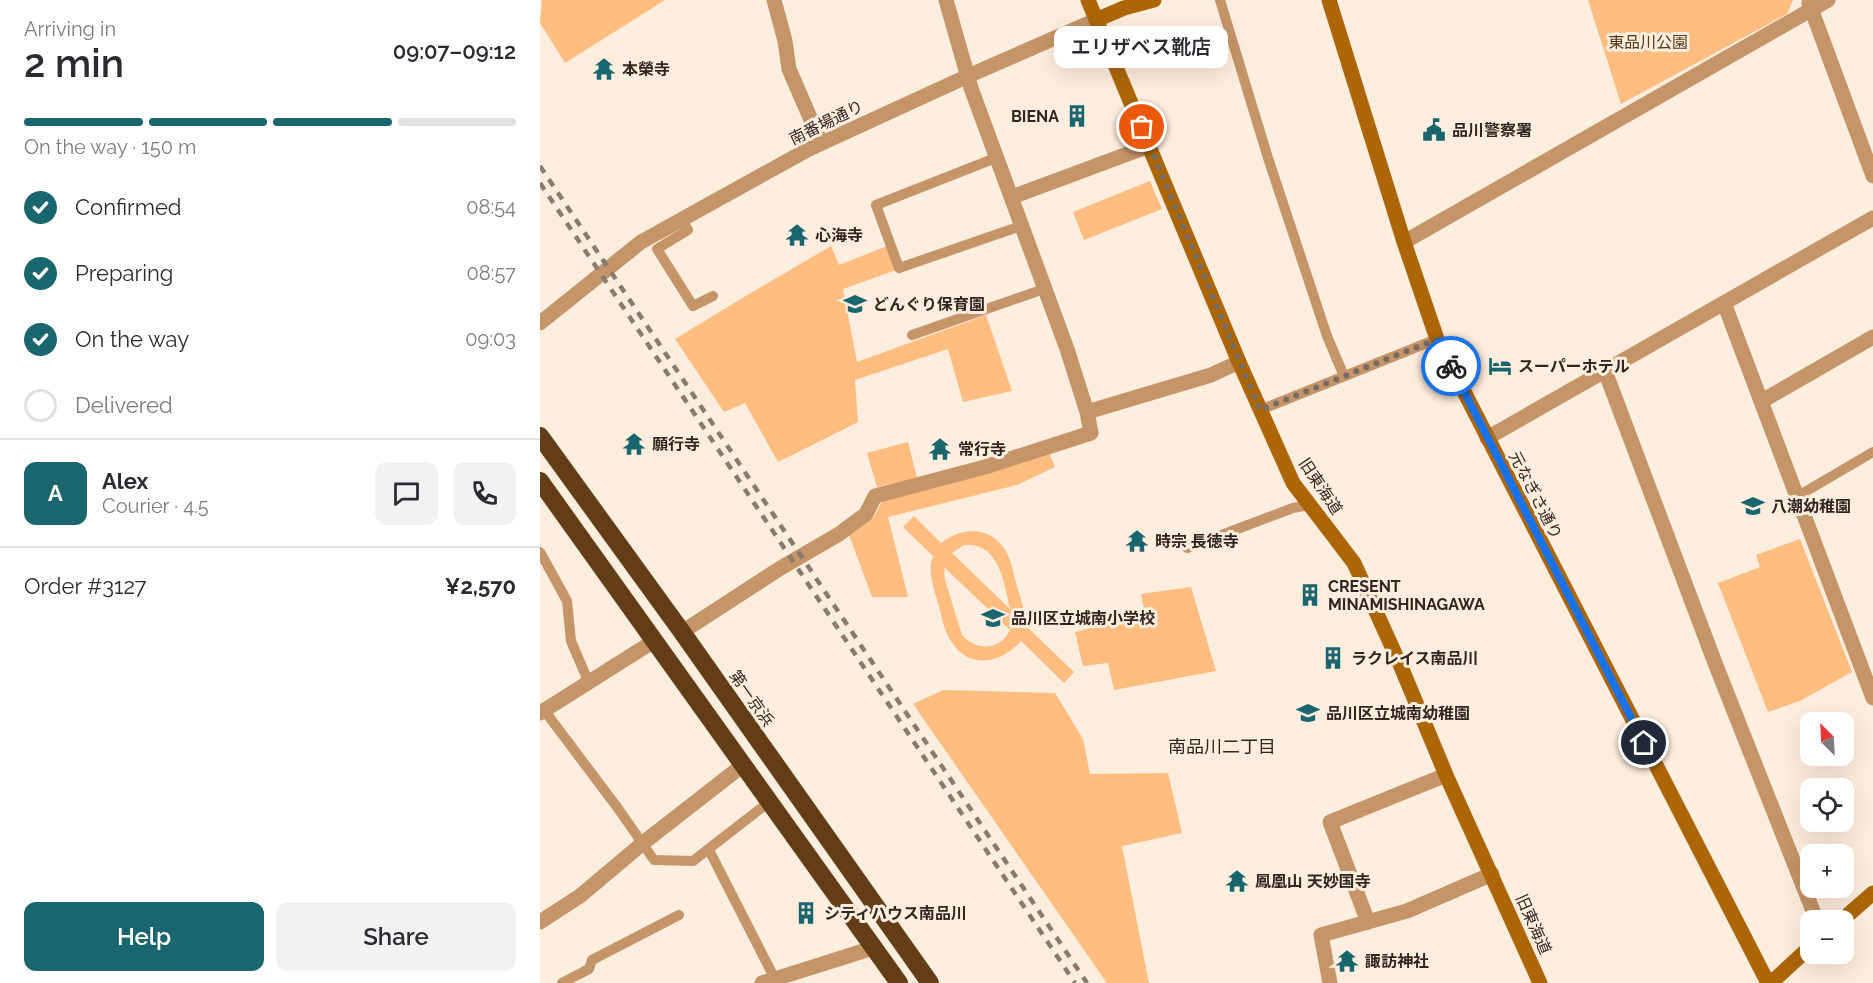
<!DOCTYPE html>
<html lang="en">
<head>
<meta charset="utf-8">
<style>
  :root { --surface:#fff; --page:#f2f2f3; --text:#2b2b33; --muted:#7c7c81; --line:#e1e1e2; --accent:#19666e }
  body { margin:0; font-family:Raleway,"Noto Sans JP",sans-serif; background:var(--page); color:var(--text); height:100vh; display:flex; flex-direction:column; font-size:22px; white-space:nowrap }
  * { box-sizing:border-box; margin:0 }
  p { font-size:20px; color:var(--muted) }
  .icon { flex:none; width:33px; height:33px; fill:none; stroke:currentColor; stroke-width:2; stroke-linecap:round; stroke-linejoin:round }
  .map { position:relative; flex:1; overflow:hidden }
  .details { display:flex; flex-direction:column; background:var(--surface); width:540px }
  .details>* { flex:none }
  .needle { width:39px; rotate:336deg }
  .buttons { position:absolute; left:1260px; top:712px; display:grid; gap:12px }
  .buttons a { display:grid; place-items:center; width:54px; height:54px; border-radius:12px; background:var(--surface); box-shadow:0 6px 24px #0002; font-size:30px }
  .pin { position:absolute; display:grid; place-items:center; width:51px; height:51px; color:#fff; margin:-26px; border:3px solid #fff; border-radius:50%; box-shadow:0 2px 6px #0007 }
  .courier { position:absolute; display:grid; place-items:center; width:60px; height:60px; margin:-30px; border:4px solid #1a73e8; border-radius:50%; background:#fff; color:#222; box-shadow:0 2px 8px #0007 }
  .bubble { position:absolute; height:42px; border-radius:12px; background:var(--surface); box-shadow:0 6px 24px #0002; font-size:20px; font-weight:600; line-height:42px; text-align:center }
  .summary em { font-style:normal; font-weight:600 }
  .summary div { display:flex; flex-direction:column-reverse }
  .summary { display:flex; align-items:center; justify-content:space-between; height:102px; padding:0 24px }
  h1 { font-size:39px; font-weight:600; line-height:45px }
  .bar { display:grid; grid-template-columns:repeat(4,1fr); gap:9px 6px; align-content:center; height:72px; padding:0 24px }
  .bar i { height:8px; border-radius:4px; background:var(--line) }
  .bar .selected { background:var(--accent) }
  .bar p { grid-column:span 4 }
  .line { display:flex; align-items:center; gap:15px; padding:0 24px; border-top:2px solid var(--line) }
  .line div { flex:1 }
  .round { display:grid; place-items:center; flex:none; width:63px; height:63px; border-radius:12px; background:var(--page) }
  ol { padding:0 24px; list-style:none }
  li { display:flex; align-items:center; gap:18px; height:66px }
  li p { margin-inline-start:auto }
  li .icon { padding:6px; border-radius:50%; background:var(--accent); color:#fff; stroke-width:4 }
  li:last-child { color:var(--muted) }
  li i { width:33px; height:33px; border:3px solid var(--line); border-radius:50% }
  .action { display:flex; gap:12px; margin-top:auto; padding:12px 24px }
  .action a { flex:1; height:69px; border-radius:12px; background:var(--accent); color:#fff; font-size:24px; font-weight:600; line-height:69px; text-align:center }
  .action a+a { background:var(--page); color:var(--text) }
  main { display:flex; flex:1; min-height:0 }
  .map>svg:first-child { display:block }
  .green { fill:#ffbd7f; fill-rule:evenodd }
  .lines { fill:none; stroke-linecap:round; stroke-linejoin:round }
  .lane { stroke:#c59467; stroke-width:10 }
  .street { stroke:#c59467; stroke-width:15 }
  .secondary { stroke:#ac6608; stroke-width:15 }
  .highway { stroke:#623d15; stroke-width:18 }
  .rail { stroke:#887b70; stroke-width:4.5; stroke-dasharray:8 8; stroke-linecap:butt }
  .done { stroke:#786c62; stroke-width:6; stroke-dasharray:0 10.8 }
  .route { stroke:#1a73e8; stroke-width:8 }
  .labels { text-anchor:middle; stroke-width:6; stroke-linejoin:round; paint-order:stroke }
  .park-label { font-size:16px; fill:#553717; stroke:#ffeddd }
  .poi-label { font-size:16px; font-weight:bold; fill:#2f271f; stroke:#ffeddd; text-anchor:start }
  .street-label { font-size:16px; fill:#2f271f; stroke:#ffeddd }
  .neighbourhood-label { font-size:18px; fill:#2f271f; stroke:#ffeddd }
</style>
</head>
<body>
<main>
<section class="details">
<div class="summary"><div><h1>2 min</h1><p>Arriving in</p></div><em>09:07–09:12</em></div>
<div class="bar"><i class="selected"></i><i class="selected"></i><i class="selected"></i><i></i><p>On the way · 150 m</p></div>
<ol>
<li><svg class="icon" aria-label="check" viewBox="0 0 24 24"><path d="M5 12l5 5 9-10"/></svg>Confirmed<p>08:54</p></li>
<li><svg class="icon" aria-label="check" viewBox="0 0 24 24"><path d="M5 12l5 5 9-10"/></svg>Preparing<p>08:57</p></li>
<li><svg class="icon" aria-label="check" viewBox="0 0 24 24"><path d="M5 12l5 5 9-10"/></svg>On the way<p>09:03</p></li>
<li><i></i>Delivered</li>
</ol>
<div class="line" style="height:108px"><b class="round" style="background:var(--accent);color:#fff">A</b><div><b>Alex</b><p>Courier · 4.5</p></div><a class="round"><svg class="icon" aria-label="chat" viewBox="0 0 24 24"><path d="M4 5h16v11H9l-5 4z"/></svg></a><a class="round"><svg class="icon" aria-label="phone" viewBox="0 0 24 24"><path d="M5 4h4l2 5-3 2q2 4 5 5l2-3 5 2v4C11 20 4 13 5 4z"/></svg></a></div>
<div class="line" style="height:78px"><div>Order #3127</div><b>¥2,570</b></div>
<div class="action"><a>Help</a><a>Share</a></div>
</section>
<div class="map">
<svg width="1333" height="983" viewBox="0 0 1333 983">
  <rect width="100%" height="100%" fill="#ffeddd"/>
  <g class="green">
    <path d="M 2,0 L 125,0 L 25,63 L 0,23 Z"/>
    <path d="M 1048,0 L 1253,0 L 1247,14 L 1081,104 Z"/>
    <path d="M 610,181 L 622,209 L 544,240 L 533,212 Z"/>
    <path d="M 291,246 L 299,265 L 347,246 L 356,270 L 303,289 L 317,362 L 446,315 L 472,391 L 423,402 L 408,349 L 315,380 L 318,422 L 238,462 L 205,403 L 184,412 L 135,339 L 209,294 Z"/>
    <path d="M 368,442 L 377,478 L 337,487 L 327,453 Z"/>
    <path d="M 509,452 L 515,467 L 477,485 L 348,517 L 368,597 L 332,597 L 309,535 L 333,518 L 343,500 Z"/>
    <path d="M 374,516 L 401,543 C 420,528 448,525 464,548 C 471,558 473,572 476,583 C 480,597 486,611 485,625 L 534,672 L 524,683 L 481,641 C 462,663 429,671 411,641 C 404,631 402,618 399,606 C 394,589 387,573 393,556 L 363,527 ZM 424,545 C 459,542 464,582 470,609 L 412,553 ZM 404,567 L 470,630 C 460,651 436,651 422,635 L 405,580 Z"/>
    <path d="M 1260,539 L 1312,672 L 1260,701 L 1228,712 L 1178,583 L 1220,567 L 1216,555 Z"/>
    <path d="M 651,587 L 676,671 L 574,690 L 568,663 L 543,666 L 535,632 L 605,614 L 601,594 Z"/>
    <path d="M 403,690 L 515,693 L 543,739 L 550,774 L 628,773 L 642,833 L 582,846 L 609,983 L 567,983 L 373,704 Z"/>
  </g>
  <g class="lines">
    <g class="lane">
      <path d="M 680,0 L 728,158 L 787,336 L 804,376"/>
      <path d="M 458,157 L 336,205 L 359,268 L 481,226"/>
      <path d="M 141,219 L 148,230 L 117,249 L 153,306 L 173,296"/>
      <path d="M 372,335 L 504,289"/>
      <path d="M 720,410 L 897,339"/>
      <path d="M 1258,496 L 1333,452"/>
      <path d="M 647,548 L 753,508 L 769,505"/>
      <path d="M 0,552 L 27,601 L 31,641 L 49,683"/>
      <path d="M 4,710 L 77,807 L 114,860 L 153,861 L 229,802"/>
      <path d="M 169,850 L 237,983"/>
      <path d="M 22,983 L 49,969 L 52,960 L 139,915"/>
    </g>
    <g class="street">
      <path d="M 234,0 L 245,41 L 249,69 L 281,143"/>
      <path d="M 1269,3 L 1333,176"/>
      <path d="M 472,197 L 609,146"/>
      <path d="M 864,242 L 1288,0"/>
      <path d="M 1184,303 L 1333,698"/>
      <path d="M 0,323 L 101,242 L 269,149 L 428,76 L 556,20"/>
      <path d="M 1065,371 L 1175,663 L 1277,921"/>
      <path d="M 1222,401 L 1333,337"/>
      <path d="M 547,412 L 671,375 L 699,362"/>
      <path d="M 947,438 L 1333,218"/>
      <path d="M 142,632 L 239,569 L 299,534 L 326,514 L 335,496 L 445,467 L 551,433 L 547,412 L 527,349 L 431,88 L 406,0"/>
      <path d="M 0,713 L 114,641"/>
      <path d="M 0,922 L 40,896 L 103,843 L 203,765"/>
      <path d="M 828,922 L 790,822 L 906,775"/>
      <path d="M 222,983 L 333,948"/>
      <path d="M 790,983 L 781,935 L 867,911 L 952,874"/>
    </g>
    <g class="secondary">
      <path d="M 548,0 L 699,362 L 753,483 L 814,563 L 862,669 L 906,775 L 1000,983"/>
      <path d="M 789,0 L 864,242 L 897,339 L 1228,983"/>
      <path d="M 556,20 L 584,8 L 614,0"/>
      <path d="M 1301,921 L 1333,893"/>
      <path d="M 1231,983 L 1270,947"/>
    </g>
    <g class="highway">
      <path d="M 0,436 L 142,632 L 390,983"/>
      <path d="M 0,481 L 359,983"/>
    </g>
    <g class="rail">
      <path d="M 0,166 L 547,983"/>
      <path d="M 0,183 L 535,983"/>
    </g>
  </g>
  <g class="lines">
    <path class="done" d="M 602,127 L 720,410 L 897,339 L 911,366"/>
    <path class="route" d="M 911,366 L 1104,743"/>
  </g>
  <defs>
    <g id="temple-bare" transform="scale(1.8)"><path d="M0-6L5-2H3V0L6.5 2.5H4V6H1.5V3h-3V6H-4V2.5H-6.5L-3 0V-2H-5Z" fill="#19666e" stroke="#ffeddd" stroke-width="2.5" paint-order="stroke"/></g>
    <g id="building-bare" transform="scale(1.8)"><path d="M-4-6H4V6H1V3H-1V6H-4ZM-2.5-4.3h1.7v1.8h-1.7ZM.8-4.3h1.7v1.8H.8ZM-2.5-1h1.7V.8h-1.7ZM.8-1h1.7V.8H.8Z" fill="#19666e" stroke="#ffeddd" stroke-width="2.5" paint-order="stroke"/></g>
    <g id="civic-bare" transform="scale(1.8)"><path d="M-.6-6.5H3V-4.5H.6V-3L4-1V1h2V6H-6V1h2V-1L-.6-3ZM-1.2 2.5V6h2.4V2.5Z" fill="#19666e" stroke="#ffeddd" stroke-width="2.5" paint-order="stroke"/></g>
    <g id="school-bare" transform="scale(1.8)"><path d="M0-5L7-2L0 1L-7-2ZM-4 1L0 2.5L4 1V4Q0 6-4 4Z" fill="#19666e" stroke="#ffeddd" stroke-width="2.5" paint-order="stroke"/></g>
    <g id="hotel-bare" transform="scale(1.8)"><path d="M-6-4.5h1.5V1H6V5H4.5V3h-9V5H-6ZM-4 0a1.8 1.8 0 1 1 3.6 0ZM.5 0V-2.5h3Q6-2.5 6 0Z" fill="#19666e" stroke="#ffeddd" stroke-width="2.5" paint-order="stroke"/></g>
  </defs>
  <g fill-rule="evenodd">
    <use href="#temple-bare" x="64" y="69"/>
    <use href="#building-bare" x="537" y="116"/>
    <use href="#civic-bare" x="894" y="130"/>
    <use href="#temple-bare" x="257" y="235"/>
    <use href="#school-bare" x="315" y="304"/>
    <use href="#hotel-bare" x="960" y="366"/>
    <use href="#temple-bare" x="94" y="444"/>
    <use href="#temple-bare" x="400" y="449"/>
    <use href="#school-bare" x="1213" y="506"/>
    <use href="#temple-bare" x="597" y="541"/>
    <use href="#building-bare" x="770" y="595"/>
    <use href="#school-bare" x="453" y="618"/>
    <use href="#building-bare" x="793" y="658"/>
    <use href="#school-bare" x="768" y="713"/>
    <use href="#temple-bare" x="697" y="881"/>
    <use href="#building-bare" x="266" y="913"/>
    <use href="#temple-bare" x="807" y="961"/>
  </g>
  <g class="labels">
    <g class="park-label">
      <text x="1108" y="48">東品川公園</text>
    </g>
    <g class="poi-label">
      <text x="82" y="75">本榮寺</text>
      <text x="519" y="122" text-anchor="end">BIENA</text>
      <text x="912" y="136">品川警察署</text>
      <text x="275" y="241">心海寺</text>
      <text x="333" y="310">どんぐり保育園</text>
      <text x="978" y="372">スーパーホテル</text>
      <text x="112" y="450">願行寺</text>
      <text x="418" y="455">常行寺</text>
      <text x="1231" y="512">八潮幼稚園</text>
      <text x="615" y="547">時宗 長徳寺</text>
      <text x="788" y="592">CRESENT<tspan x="788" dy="18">MINAMISHINAGAWA</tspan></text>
      <text x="471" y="624">品川区立城南小学校</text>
      <text x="811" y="664">ラクレイス南品川</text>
      <text x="786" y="719">品川区立城南幼稚園</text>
      <text x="715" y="887">鳳凰山 天妙国寺</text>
      <text x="284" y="919">シティハウス南品川</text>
      <text x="825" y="967">諏訪神社</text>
    </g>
    <g class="street-label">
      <text transform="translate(286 122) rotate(-26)" y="6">南番場通り</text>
      <text transform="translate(781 486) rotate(56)" y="6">旧東海道</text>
      <text transform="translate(996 495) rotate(63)" y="6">元なぎさ通り</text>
      <text transform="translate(212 698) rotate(55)" y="6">第一京浜</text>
      <text transform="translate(994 924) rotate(66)" y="6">旧東海道</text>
    </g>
    <g class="neighbourhood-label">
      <text x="682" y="753">南品川二丁目</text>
    </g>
  </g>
</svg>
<div class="buttons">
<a><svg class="needle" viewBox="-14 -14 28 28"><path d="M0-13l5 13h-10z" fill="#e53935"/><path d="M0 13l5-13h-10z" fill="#7c7c81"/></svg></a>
<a><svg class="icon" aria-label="locate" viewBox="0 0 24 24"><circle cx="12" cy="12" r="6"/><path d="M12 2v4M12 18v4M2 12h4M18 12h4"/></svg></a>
<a>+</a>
<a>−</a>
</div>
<div class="pin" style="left:602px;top:127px;background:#ea580c"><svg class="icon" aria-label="bag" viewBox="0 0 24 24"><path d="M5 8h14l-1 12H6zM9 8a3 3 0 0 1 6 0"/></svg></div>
<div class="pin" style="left:1104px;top:743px;background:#1f2937"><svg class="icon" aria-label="home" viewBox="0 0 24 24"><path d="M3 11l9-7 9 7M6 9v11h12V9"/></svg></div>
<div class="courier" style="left:911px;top:366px"><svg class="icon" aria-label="bike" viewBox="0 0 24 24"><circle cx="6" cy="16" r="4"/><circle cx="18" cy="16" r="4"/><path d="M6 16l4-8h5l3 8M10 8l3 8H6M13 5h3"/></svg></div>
<div class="bubble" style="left:514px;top:26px;width:174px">エリザベス靴店</div>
</div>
</main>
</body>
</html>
